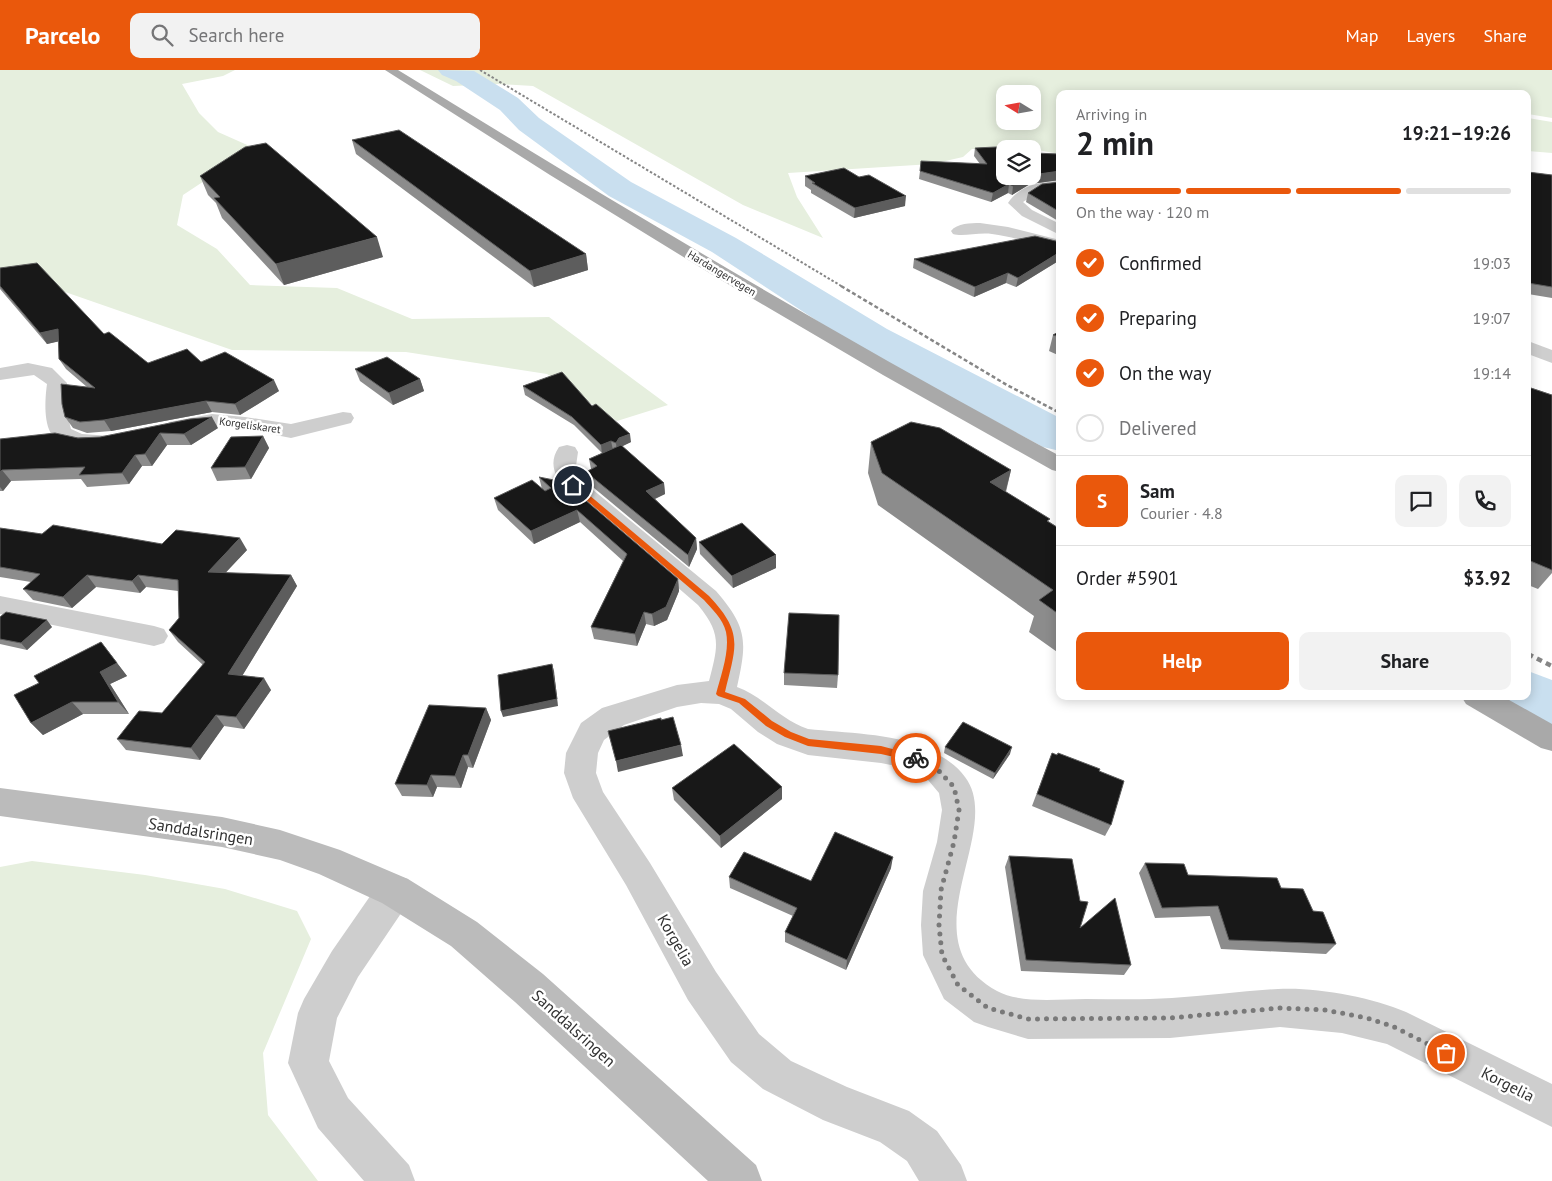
<!DOCTYPE html>
<html lang="en">
<head>
<meta charset="utf-8">
<style>
  :root { --surface:#fff; --page:#f2f2f2; --text:#202124; --muted:#757577; --line:#e0e0e0; --accent:#ea580c }
  body { margin:0; font-family:"PT Sans",sans-serif; background:var(--page); color:var(--text); height:100vh; display:flex; flex-direction:column; font-size:19px; white-space:nowrap }
  * { box-sizing:border-box; margin:0 }
  p { font-size:16px; color:var(--muted) }
  .icon { flex:none; width:28px; height:28px; fill:none; stroke:currentColor; stroke-width:2; stroke-linecap:round; stroke-linejoin:round }
  .map { position:relative; flex:1; overflow:hidden }
  .side { position:absolute; left:1056px; top:20px; width:475px; height:610px; display:flex; flex-direction:column; background:var(--surface); border-radius:10px; box-shadow:0 2px 12px #0003 }
  .side>* { flex:none }
  .needle { width:32px; rotate:281deg }
  .fabs { position:absolute; left:996px; top:15px; display:grid; gap:10px }
  .fabs a { display:grid; place-items:center; width:45px; height:45px; border-radius:10px; background:var(--surface); box-shadow:0 2px 12px #0003; font-size:25px }
  .pin { position:absolute; display:grid; place-items:center; width:42px; height:42px; color:#fff; margin:-21px; border:2px solid #fff; border-radius:50%; box-shadow:0 1px 5px #0007 }
  .courier { position:absolute; display:grid; place-items:center; width:50px; height:50px; margin:-25px; border:4px solid #ea580c; border-radius:50%; background:#fff; color:#222; box-shadow:0 1px 6px #0007 }
  .summary em { font-style:normal; font-weight:800 }
  .summary div { display:flex; flex-direction:column-reverse }
  .summary { display:flex; align-items:center; justify-content:space-between; height:85px; padding:0 20px }
  h1 { font-size:32px; font-weight:800; line-height:38px }
  .bar { display:grid; grid-template-columns:repeat(4,1fr); gap:8px 5px; align-content:center; height:60px; padding:0 20px }
  .bar i { height:6px; border-radius:4px; background:var(--line) }
  .bar .current { background:var(--accent) }
  .bar p { grid-column:span 4 }
  .line { display:flex; align-items:center; gap:12px; padding:0 20px; border-top:1px solid var(--line) }
  .line div { flex:1 }
  .round { display:grid; place-items:center; flex:none; width:52px; height:52px; border-radius:10px; background:var(--page) }
  ol { padding:0 20px; list-style:none }
  li { display:flex; align-items:center; gap:15px; height:55px }
  li p { margin-inline-start:auto }
  li .icon { padding:5px; border-radius:50%; background:var(--accent); color:#fff; stroke-width:4 }
  li:last-child { color:var(--muted) }
  li i { width:28px; height:28px; border:2px solid var(--line); border-radius:50% }
  .cta { display:flex; gap:10px; margin-top:auto; padding:10px 20px }
  .cta a { flex:1; height:58px; border-radius:10px; background:var(--accent); color:#fff; font-size:20px; font-weight:800; line-height:58px; text-align:center }
  .cta a+a { background:var(--page); color:var(--text) }
  header { display:flex; align-items:center; gap:30px; box-sizing:border-box; height:70px; padding:0 25px; background:var(--accent); color:#fff }
  header strong { font-size:24px }
  nav { display:flex; gap:28px; margin-inline-start:auto; font-size:18px }
  .search { width:350px; height:45px; background:var(--page); display:flex; align-items:center; gap:12px; box-sizing:border-box; padding:0 18px; border-radius:10px; color:var(--muted); font-size:19px }
  .map>svg:first-child { display:block }
  .green { fill:#e6efde; fill-rule:evenodd }
  .lines { fill:none; stroke-linecap:round; stroke-linejoin:round }
  .river { fill:#c9dfef; fill-rule:evenodd }
  .minor { fill:#cecece; fill-rule:evenodd }
  .secondary { fill:#bbb; fill-rule:evenodd }
  .primary { fill:#a9a9a9; fill-rule:evenodd }
  .rail-far2 { stroke:#868686; stroke-width:2; stroke-dasharray:2.5 2; stroke-linecap:butt }
  .rail-far1 { stroke:#868686; stroke-width:2.5; stroke-dasharray:4 2.5; stroke-linecap:butt }
  .rail { stroke:#868686; stroke-width:4.5; stroke-dasharray:5.5 4.5; stroke-linecap:butt }
  .wall { fill:#8c8c8c }
  .shaded-wall { fill:#5d5d5d }
  .building { fill:#181818; stroke:#5d5d5d }
  .route { fill:#ea580c }
  .done { stroke:#797979; stroke-width:5; stroke-dasharray:0 9 }
  .labels { text-anchor:middle; stroke-width:5; stroke-linejoin:round; paint-order:stroke }
  .far-street-label { font-size:11px; fill:#313131; stroke:#fff }
  .near-street-label { font-size:16px; fill:#313131; stroke:#fff }
</style>
</head>
<body>
<header>
<strong>Parcelo</strong>
<div class="search"><svg class="icon" aria-label="search" viewBox="0 0 24 24"><circle cx="10" cy="10" r="6"/><path d="M15 15l6 6"/></svg>Search here</div>
<nav><a>Map</a><a>Layers</a><a>Share</a></nav>
</header>
<div class="map">
<svg width="1552" height="1111" viewBox="0 0 1552 1111">
  <rect width="100%" height="100%" fill="#fff"/>
  <g class="green">
    <path d="M 0,0 L 235,0 L 223,6 L 182,14 L 199,43 L 218,62 L 254,78 L 183,125 L 177,155 L 217,179 L 250,215 L 337,218 L 412,249 L 549,247 L 668,335 L 617,351 L 547,304 L 406,282 L 232,280 L 22,207 L 0,208 Z"/>
    <path d="M 420,0 L 1552,0 L 1552,48 L 1528,44 L 1528,24 L 1435,24 L 1404,21 L 1397,24 L 1060,24 L 1060,84 L 1032,79 L 972,79 L 963,87 L 932,94 L 788,103 L 797,127 L 823,168 L 743,135 L 533,16 L 498,14 L 453,16 ZM 1005,24 L 1032,24 L 1032,51 L 1005,51 Z"/>
    <path d="M 1528,48 L 1552,52 L 1552,83 L 1528,81 Z"/>
    <path d="M 32,791 L 145,805 L 225,819 L 297,841 L 311,869 L 263,983 L 268,1045 L 318,1111 L 0,1111 L 0,797 Z"/>
  </g>
  <g class="lines">
    <g class="river">
      <path d="M 438,0 L 474,1 L 518,28 L 539,48 L 631,112 L 736,168 L 887,259 L 1060,348 L 1060,381 L 1043,377 L 857,277 L 712,182 L 609,126 L 519,60 L 500,40 L 456,11 L 442,5 Z"/>
      <path d="M 1528,601 L 1552,610 L 1552,665 L 1529,657 L 1503,644 L 1494,626 L 1528,626 Z"/>
    </g>
    <g class="minor">
      <path d="M 1060,111 L 1060,119 L 1040,121 L 1023,132 L 1032,140 L 1060,154 L 1060,165 L 1022,146 L 1008,133 C 1020,115 1039,112 1060,111 Z"/>
      <path d="M 980,153 L 1008,157 L 1060,170 L 1060,180 C 1037,175 1015,167 992,164 C 979,162 963,167 953,164 L 951,161 C 957,153 971,153 980,153 Z"/>
      <path d="M 1528,271 L 1552,280 L 1552,293 L 1528,284 Z"/>
      <path d="M 28,293 L 52,298 L 67,313 L 65,336 L 71,359 L 82,364 L 111,366 L 114,371 L 111,376 C 99,379 88,379 76,376 C 69,374 60,372 54,367 C 43,357 45,328 47,314 L 34,305 L 0,310 L 0,298 Z"/>
      <path d="M 343,342 L 351,343 L 354,348 L 351,353 L 291,368 L 245,359 L 212,356 L 177,363 L 169,362 L 166,357 L 169,352 L 212,344 L 245,347 L 291,354 Z"/>
      <path d="M 567,375 L 575,377 L 578,382 L 576,396 L 581,410 L 716,521 C 748,558 747,572 737,617 C 764,627 781,650 808,659 C 844,663 892,663 925,678 C 940,685 955,693 965,707 C 1006,761 904,870 997,921 C 1021,934 1059,929 1086,929 C 1114,929 1143,930 1172,928 C 1207,926 1242,921 1278,919 C 1317,917 1370,927 1406,942 L 1552,1014 L 1552,1057 L 1387,974 L 1342,963 L 1280,957 L 1170,968 L 1028,969 L 988,957 L 974,952 L 944,929 L 923,885 L 921,855 L 923,821 L 937,772 L 942,740 L 939,723 L 928,710 L 906,698 L 881,693 L 808,685 L 777,674 L 758,662 L 731,639 L 719,634 L 701,633 L 677,637 L 624,655 L 604,670 L 598,683 L 596,703 L 603,722 L 650,793 L 716,902 L 759,964 L 791,991 L 847,1017 L 909,1041 L 937,1061 L 961,1095 L 967,1111 L 919,1111 L 907,1091 L 880,1072 L 823,1050 L 763,1019 L 731,992 L 688,930 L 626,815 L 573,728 L 564,703 L 566,683 L 581,653 L 602,638 L 677,615 L 709,611 C 718,576 722,564 698,535 L 565,420 C 555,406 548,393 559,377 Z"/>
      <path d="M 0,526 L 154,556 L 164,559 L 168,566 L 164,573 L 154,576 L 0,544 Z"/>
      <path d="M 395,805 L 408,809 L 413,821 L 408,833 L 358,907 L 337,948 L 329,991 L 348,1028 L 409,1095 L 415,1111 L 364,1111 L 318,1058 L 288,993 L 298,943 L 304,929 L 332,881 L 382,809 Z"/>
    </g>
    <path class="secondary" d="M 0,718 L 222,747 L 280,760 L 340,780 L 408,809 L 477,852 L 543,904 L 756,1095 L 762,1111 L 708,1111 L 515,932 L 451,876 L 382,833 L 319,804 L 280,790 L 222,777 L 0,746 Z"/>
    <g class="primary">
      <path d="M 385,0 L 398,0 C 616,134 835,265 1060,386 L 1060,402 L 1052,400 L 883,305 L 716,207 L 550,105 Z"/>
      <path d="M 1461,626 L 1502,626 L 1552,654 L 1552,681 L 1541,678 L 1466,634 Z"/>
    </g>
    <path class="rail-far2" d="M 480,0 L 843,217"/>
    <path class="rail-far1" d="M 841,216 L 1007,315 L 1060,343"/>
    <path class="rail" d="M 1528,584 L 1552,596"/>
  </g>
  <g class="wall">
    <path d="M 352,70 L 586,184 L 588,200 L 534,217 L 356,84 Z"/>
    <path d="M 975,78 L 1005,106 L 1060,84 L 1060,110 L 1030,114 L 1012,125 L 1008,123 L 991,132 L 919,109 L 920,101 L 980,94 L 974,86 Z"/>
    <path d="M 1528,102 L 1552,105 L 1552,228 L 1528,224 Z"/>
    <path d="M 200,106 L 383,187 L 284,215 L 222,148 L 216,133 L 208,125 Z"/>
    <path d="M 805,106 L 905,136 L 854,148 L 811,123 L 811,120 L 805,116 Z"/>
    <path d="M 1060,112 L 1060,152 L 1026,132 L 1028,123 Z"/>
    <path d="M 1060,172 L 1060,190 L 1016,217 L 1006,213 L 974,227 L 913,198 L 914,189 Z"/>
    <path d="M 0,198 L 104,264 L 148,293 L 201,292 L 279,321 L 240,345 L 212,342 L 111,361 L 87,363 L 73,358 L 65,347 L 87,317 L 66,299 L 59,289 L 59,271 L 47,274 L 0,219 Z"/>
    <path d="M 1060,261 L 1060,286 L 1049,281 L 1053,265 Z"/>
    <path d="M 355,299 L 420,309 L 424,321 L 393,335 L 360,311 Z"/>
    <path d="M 523,316 L 592,336 L 631,372 L 622,376 L 664,413 L 665,424 L 655,429 L 696,468 L 697,479 L 689,497 L 588,413 L 586,402 L 591,399 L 589,389 L 602,383 L 574,355 L 525,325 Z"/>
    <path d="M 1528,317 L 1552,325 L 1552,503 L 1538,519 L 1528,515 Z"/>
    <path d="M 218,358 L 191,375 L 167,375 L 152,396 L 142,396 L 129,414 L 87,417 L 81,409 L 11,411 L 3,421 L 0,421 L 0,369 L 100,367 Z"/>
    <path d="M 263,366 L 269,378 L 251,409 L 217,411 L 211,398 Z"/>
    <path d="M 871,372 L 1011,400 L 1006,422 L 1060,459 L 1060,584 L 1029,562 L 1034,546 L 878,435 L 868,403 Z"/>
    <path d="M 539,407 L 678,509 L 679,521 L 667,550 L 654,556 L 646,554 L 637,576 L 594,569 L 591,557 L 623,491 L 580,452 L 534,474 L 498,440 L 494,428 L 542,419 Z"/>
    <path d="M 0,458 L 42,464 L 162,474 L 247,480 L 225,503 L 291,505 L 297,516 L 242,606 L 271,620 L 244,659 L 224,656 L 200,690 L 126,680 L 117,669 L 162,643 L 203,595 L 178,572 L 169,560 L 179,548 L 178,521 L 146,517 L 140,523 L 96,517 L 72,538 L 33,530 L 23,519 L 31,512 L 0,507 Z"/>
    <path d="M 699,472 L 776,498 L 733,518 L 700,484 Z"/>
    <path d="M 0,547 L 52,557 L 27,580 L 0,574 Z"/>
    <path d="M 101,572 L 127,606 L 110,614 L 129,644 L 83,644 L 43,665 L 31,653 L 39,613 Z"/>
    <path d="M 784,603 L 838,605 L 837,618 L 784,615 Z"/>
    <path d="M 486,638 L 491,650 L 473,698 L 468,697 L 461,718 L 437,717 L 433,727 L 402,726 L 395,714 Z"/>
    <path d="M 945,677 L 1010,684 L 993,709 L 944,683 Z"/>
    <path d="M 1052,683 L 1099,701 L 1111,755 L 1105,766 L 1032,736 Z"/>
    <path d="M 782,717 L 782,729 L 721,778 L 674,730 L 672,718 Z"/>
    <path d="M 1009,786 L 1080,858 L 1131,895 L 1124,905 L 1021,901 L 1005,797 Z"/>
    <path d="M 1145,793 L 1188,805 L 1281,818 L 1313,841 L 1336,874 L 1326,884 L 1221,879 L 1210,846 L 1155,848 L 1139,803 Z"/>
    <path d="M 891,798 L 846,900 L 785,872 L 785,862 L 793,846 L 730,818 L 729,807 L 811,811 Z"/>
  </g>
  <g class="shaded-wall">
    <path d="M 1060,101 L 1060,110 L 1030,114 L 1012,125 L 1013,116 L 1030,106 L 1032,106 L 1032,105 Z"/>
    <path d="M 1009,114 L 1008,123 L 991,132 L 993,123 Z"/>
    <path d="M 906,126 L 905,136 L 854,148 L 855,138 Z"/>
    <path d="M 377,167 L 383,187 L 284,215 L 276,194 Z"/>
    <path d="M 1060,182 L 1060,190 L 1016,217 L 1018,208 Z"/>
    <path d="M 586,184 L 588,200 L 534,217 L 530,201 Z"/>
    <path d="M 1008,203 L 1006,213 L 974,227 L 975,217 Z"/>
    <path d="M 58,259 L 65,270 L 47,274 L 40,263 Z"/>
    <path d="M 420,309 L 424,321 L 393,335 L 389,323 Z"/>
    <path d="M 274,310 L 279,321 L 240,345 L 235,334 Z"/>
    <path d="M 206,331 L 212,342 L 111,361 L 104,350 Z"/>
    <path d="M 212,347 L 218,358 L 191,375 L 184,364 Z"/>
    <path d="M 160,363 L 167,375 L 152,396 L 145,384 Z"/>
    <path d="M 630,364 L 631,372 L 621,377 L 617,382 L 616,373 L 619,368 Z"/>
    <path d="M 263,366 L 269,378 L 251,409 L 245,397 Z"/>
    <path d="M 611,371 L 613,380 L 602,384 L 601,375 Z"/>
    <path d="M 135,385 L 142,396 L 129,414 L 122,403 Z"/>
    <path d="M 2,400 L 11,411 L 3,421 L 0,417 L 0,402 Z"/>
    <path d="M 1011,400 L 1003,431 L 990,412 Z"/>
    <path d="M 664,413 L 665,424 L 648,432 L 646,421 Z"/>
    <path d="M 577,440 L 580,452 L 534,474 L 531,461 Z"/>
    <path d="M 240,468 L 247,480 L 215,514 L 208,502 Z"/>
    <path d="M 696,468 L 697,479 L 689,497 L 688,485 Z"/>
    <path d="M 776,485 L 776,498 L 733,518 L 732,506 Z"/>
    <path d="M 87,505 L 96,517 L 72,538 L 63,527 Z"/>
    <path d="M 138,505 L 146,517 L 140,523 L 132,511 Z"/>
    <path d="M 291,505 L 297,516 L 236,616 L 228,604 Z"/>
    <path d="M 678,509 L 679,521 L 667,550 L 654,556 L 652,544 Z"/>
    <path d="M 644,542 L 646,554 L 637,576 L 635,564 Z"/>
    <path d="M 47,550 L 52,557 L 27,580 L 21,573 Z"/>
    <path d="M 101,572 L 127,606 L 110,614 L 129,644 L 118,632 L 100,602 Z"/>
    <path d="M 552,594 L 554,601 L 558,636 L 503,647 L 501,641 Z"/>
    <path d="M 264,608 L 271,620 L 244,659 L 236,647 Z"/>
    <path d="M 72,632 L 83,644 L 43,665 L 31,653 Z"/>
    <path d="M 486,638 L 491,650 L 473,698 L 468,685 Z"/>
    <path d="M 216,645 L 224,656 L 200,690 L 191,678 Z"/>
    <path d="M 681,675 L 683,686 L 618,702 L 616,691 Z"/>
    <path d="M 1012,677 L 1010,684 L 993,709 L 995,703 Z"/>
    <path d="M 463,685 L 468,697 L 461,718 L 455,706 Z"/>
    <path d="M 431,705 L 437,717 L 433,727 L 427,715 Z"/>
    <path d="M 782,717 L 782,729 L 721,778 L 720,766 Z"/>
    <path d="M 893,787 L 891,798 L 846,900 L 847,890 Z"/>
  </g>
  <g class="building">
    <path d="M 399,60 L 586,184 L 530,201 L 352,70 Z"/>
    <path d="M 266,73 L 377,167 L 276,194 L 214,128 L 220,127 L 200,106 L 245,77 Z"/>
    <path d="M 1017,76 L 1019,79 L 1005,79 L 1005,106 L 1030,106 L 1013,116 L 1009,114 L 993,123 L 920,101 L 921,91 L 987,94 L 975,78 Z"/>
    <path d="M 1032,83 L 1060,84 L 1060,101 L 1032,105 Z"/>
    <path d="M 844,98 L 859,107 L 869,105 L 906,126 L 855,138 L 812,113 L 815,113 L 805,106 Z"/>
    <path d="M 1528,102 L 1552,105 L 1552,217 L 1528,213 Z"/>
    <path d="M 1060,112 L 1060,142 L 1028,123 L 1042,114 Z"/>
    <path d="M 1035,166 L 1060,172 L 1060,182 L 1018,208 L 1008,203 L 975,217 L 914,189 Z"/>
    <path d="M 37,193 L 104,264 L 109,262 L 148,293 L 187,279 L 201,292 L 225,282 L 274,310 L 235,334 L 206,331 L 104,350 L 80,352 L 65,347 L 62,334 L 61,314 L 95,318 L 59,289 L 58,259 L 40,263 L 0,216 L 0,198 Z"/>
    <path d="M 1060,261 L 1060,267 L 1053,265 Z"/>
    <path d="M 387,287 L 420,309 L 389,323 L 355,299 Z"/>
    <path d="M 562,302 L 592,336 L 596,334 L 630,364 L 619,368 L 616,373 L 611,371 L 601,375 L 572,347 L 523,316 Z"/>
    <path d="M 1528,317 L 1552,325 L 1552,500 L 1528,490 Z"/>
    <path d="M 212,347 L 184,364 L 160,363 L 145,384 L 135,385 L 122,403 L 79,405 L 85,397 L 2,400 L 0,402 L 0,369 L 55,363 L 78,368 L 100,367 L 190,349 Z"/>
    <path d="M 911,352 L 940,358 L 1011,400 L 990,412 L 1050,449 L 1047,451 L 1060,459 L 1060,545 L 1039,530 L 1053,520 L 882,403 L 871,372 Z"/>
    <path d="M 263,366 L 245,397 L 211,398 L 231,367 Z"/>
    <path d="M 621,375 L 664,413 L 646,421 L 696,468 L 688,485 L 586,402 L 597,396 L 589,389 Z"/>
    <path d="M 539,407 L 564,412 L 678,509 L 666,537 L 652,544 L 644,542 L 635,564 L 591,557 L 627,484 L 577,440 L 531,461 L 494,428 L 532,410 L 545,421 L 551,418 Z"/>
    <path d="M 742,453 L 776,485 L 732,506 L 699,472 Z"/>
    <path d="M 53,455 L 162,474 L 176,460 L 240,468 L 208,502 L 291,505 L 228,604 L 264,608 L 236,647 L 216,645 L 191,678 L 117,669 L 139,641 L 162,643 L 205,592 L 169,560 L 179,548 L 178,510 L 138,505 L 132,511 L 87,505 L 63,527 L 23,519 L 40,504 L 0,497 L 0,458 L 42,464 Z"/>
    <path d="M 6,542 L 47,550 L 21,573 L 0,569 L 0,547 Z"/>
    <path d="M 789,543 L 839,545 L 838,605 L 784,603 Z"/>
    <path d="M 101,572 L 117,593 L 100,602 L 118,632 L 72,632 L 31,653 L 14,625 L 39,613 L 34,606 Z"/>
    <path d="M 552,594 L 557,629 L 501,641 L 498,605 Z"/>
    <path d="M 429,635 L 486,638 L 468,685 L 463,685 L 455,706 L 431,705 L 427,715 L 395,714 Z"/>
    <path d="M 673,647 L 681,675 L 616,691 L 608,661 L 661,648 L 661,650 Z"/>
    <path d="M 963,652 L 1012,677 L 995,703 L 945,677 Z"/>
    <path d="M 734,674 L 782,717 L 720,766 L 672,718 Z"/>
    <path d="M 1052,683 L 1057,685 L 1058,683 L 1100,699 L 1099,701 L 1124,711 L 1111,755 L 1037,724 Z"/>
    <path d="M 835,762 L 893,787 L 847,890 L 785,862 L 797,838 L 729,807 L 744,782 L 811,811 Z"/>
    <path d="M 1009,786 L 1072,789 L 1080,831 L 1088,832 L 1080,858 L 1115,828 L 1131,895 L 1026,890 Z"/>
    <path d="M 1145,793 L 1184,794 L 1188,805 L 1277,808 L 1281,818 L 1303,819 L 1313,841 L 1323,842 L 1336,874 L 1229,870 L 1218,836 L 1162,838 Z"/>
  </g>
  <path class="route" d="M 571,414 L 576,414 L 709,526 C 744,563 736,576 725,622 L 745,629 L 772,651 L 791,662 L 809,669 L 881,676 L 919,686 L 919,691 L 916,692 L 881,684 L 808,676 L 785,667 L 766,656 L 739,633 L 718,626 L 716,624 C 721,605 730,581 726,562 C 723,549 712,539 704,530 L 571,417 Z"/>
  <g class="lines">
    <path class="done" d="M 916,688 L 939,701 L 954,717 L 959,740 L 954,772 L 941,820 L 939,855 L 942,885 L 958,915 L 988,938 L 1028,949 L 1170,948 L 1280,938 L 1325,940 L 1367,948 L 1392,956 L 1446,983"/>
  </g>
  <g class="labels">
    <g class="far-street-label">
      <text transform="translate(722 203) rotate(31)" y="4">Hardangervegen</text>
      <text transform="translate(250 355) rotate(8)" y="4">Korgeliskaret</text>
    </g>
    <g class="near-street-label">
      <text transform="translate(201 761) rotate(9)" y="6">Sanddalsringen</text>
      <text transform="translate(676 870) rotate(60)" y="6">Korgelia</text>
      <text transform="translate(574 958) rotate(42)" y="6">Sanddalsringen</text>
      <text transform="translate(1508 1014) rotate(27)" y="6">Korgelia</text>
    </g>
  </g>
</svg>
<div class="fabs">
<a><svg class="needle" viewBox="-14 -14 28 28"><path d="M0-13l5 13h-10z" fill="#e53935"/><path d="M0 13l5-13h-10z" fill="#757577"/></svg></a>
<a><svg class="icon" aria-label="layers" viewBox="0 0 24 24"><path d="M12 4l9 5-9 5-9-5zM3 14l9 5 9-5"/></svg></a>
</div>
<div class="pin" style="left:1446px;top:983px;background:#ea580c"><svg class="icon" aria-label="bag" viewBox="0 0 24 24"><path d="M5 8h14l-1 12H6zM9 8a3 3 0 0 1 6 0"/></svg></div>
<div class="pin" style="left:573px;top:415px;background:#1f2937"><svg class="icon" aria-label="home" viewBox="0 0 24 24"><path d="M3 11l9-7 9 7M6 9v11h12V9"/></svg></div>
<div class="courier" style="left:916px;top:688px"><svg class="icon" aria-label="bike" viewBox="0 0 24 24"><circle cx="6" cy="16" r="4"/><circle cx="18" cy="16" r="4"/><path d="M6 16l4-8h5l3 8M10 8l3 8H6M13 5h3"/></svg></div>
<section class="side">
<div class="summary"><div><h1>2 min</h1><p>Arriving in</p></div><em>19:21–19:26</em></div>
<div class="bar"><i class="current"></i><i class="current"></i><i class="current"></i><i></i><p>On the way · 120 m</p></div>
<ol>
<li><svg class="icon" aria-label="check" viewBox="0 0 24 24"><path d="M5 12l5 5 9-10"/></svg>Confirmed<p>19:03</p></li>
<li><svg class="icon" aria-label="check" viewBox="0 0 24 24"><path d="M5 12l5 5 9-10"/></svg>Preparing<p>19:07</p></li>
<li><svg class="icon" aria-label="check" viewBox="0 0 24 24"><path d="M5 12l5 5 9-10"/></svg>On the way<p>19:14</p></li>
<li><i></i>Delivered</li>
</ol>
<div class="line" style="height:90px"><b class="round" style="background:var(--accent);color:#fff">S</b><div><b>Sam</b><p>Courier · 4.8</p></div><a class="round"><svg class="icon" aria-label="chat" viewBox="0 0 24 24"><path d="M4 5h16v11H9l-5 4z"/></svg></a><a class="round"><svg class="icon" aria-label="phone" viewBox="0 0 24 24"><path d="M5 4h4l2 5-3 2q2 4 5 5l2-3 5 2v4C11 20 4 13 5 4z"/></svg></a></div>
<div class="line" style="height:65px"><div>Order #5901</div><b>$3.92</b></div>
<div class="cta"><a>Help</a><a>Share</a></div>
</section>
</div>
</body>
</html>
